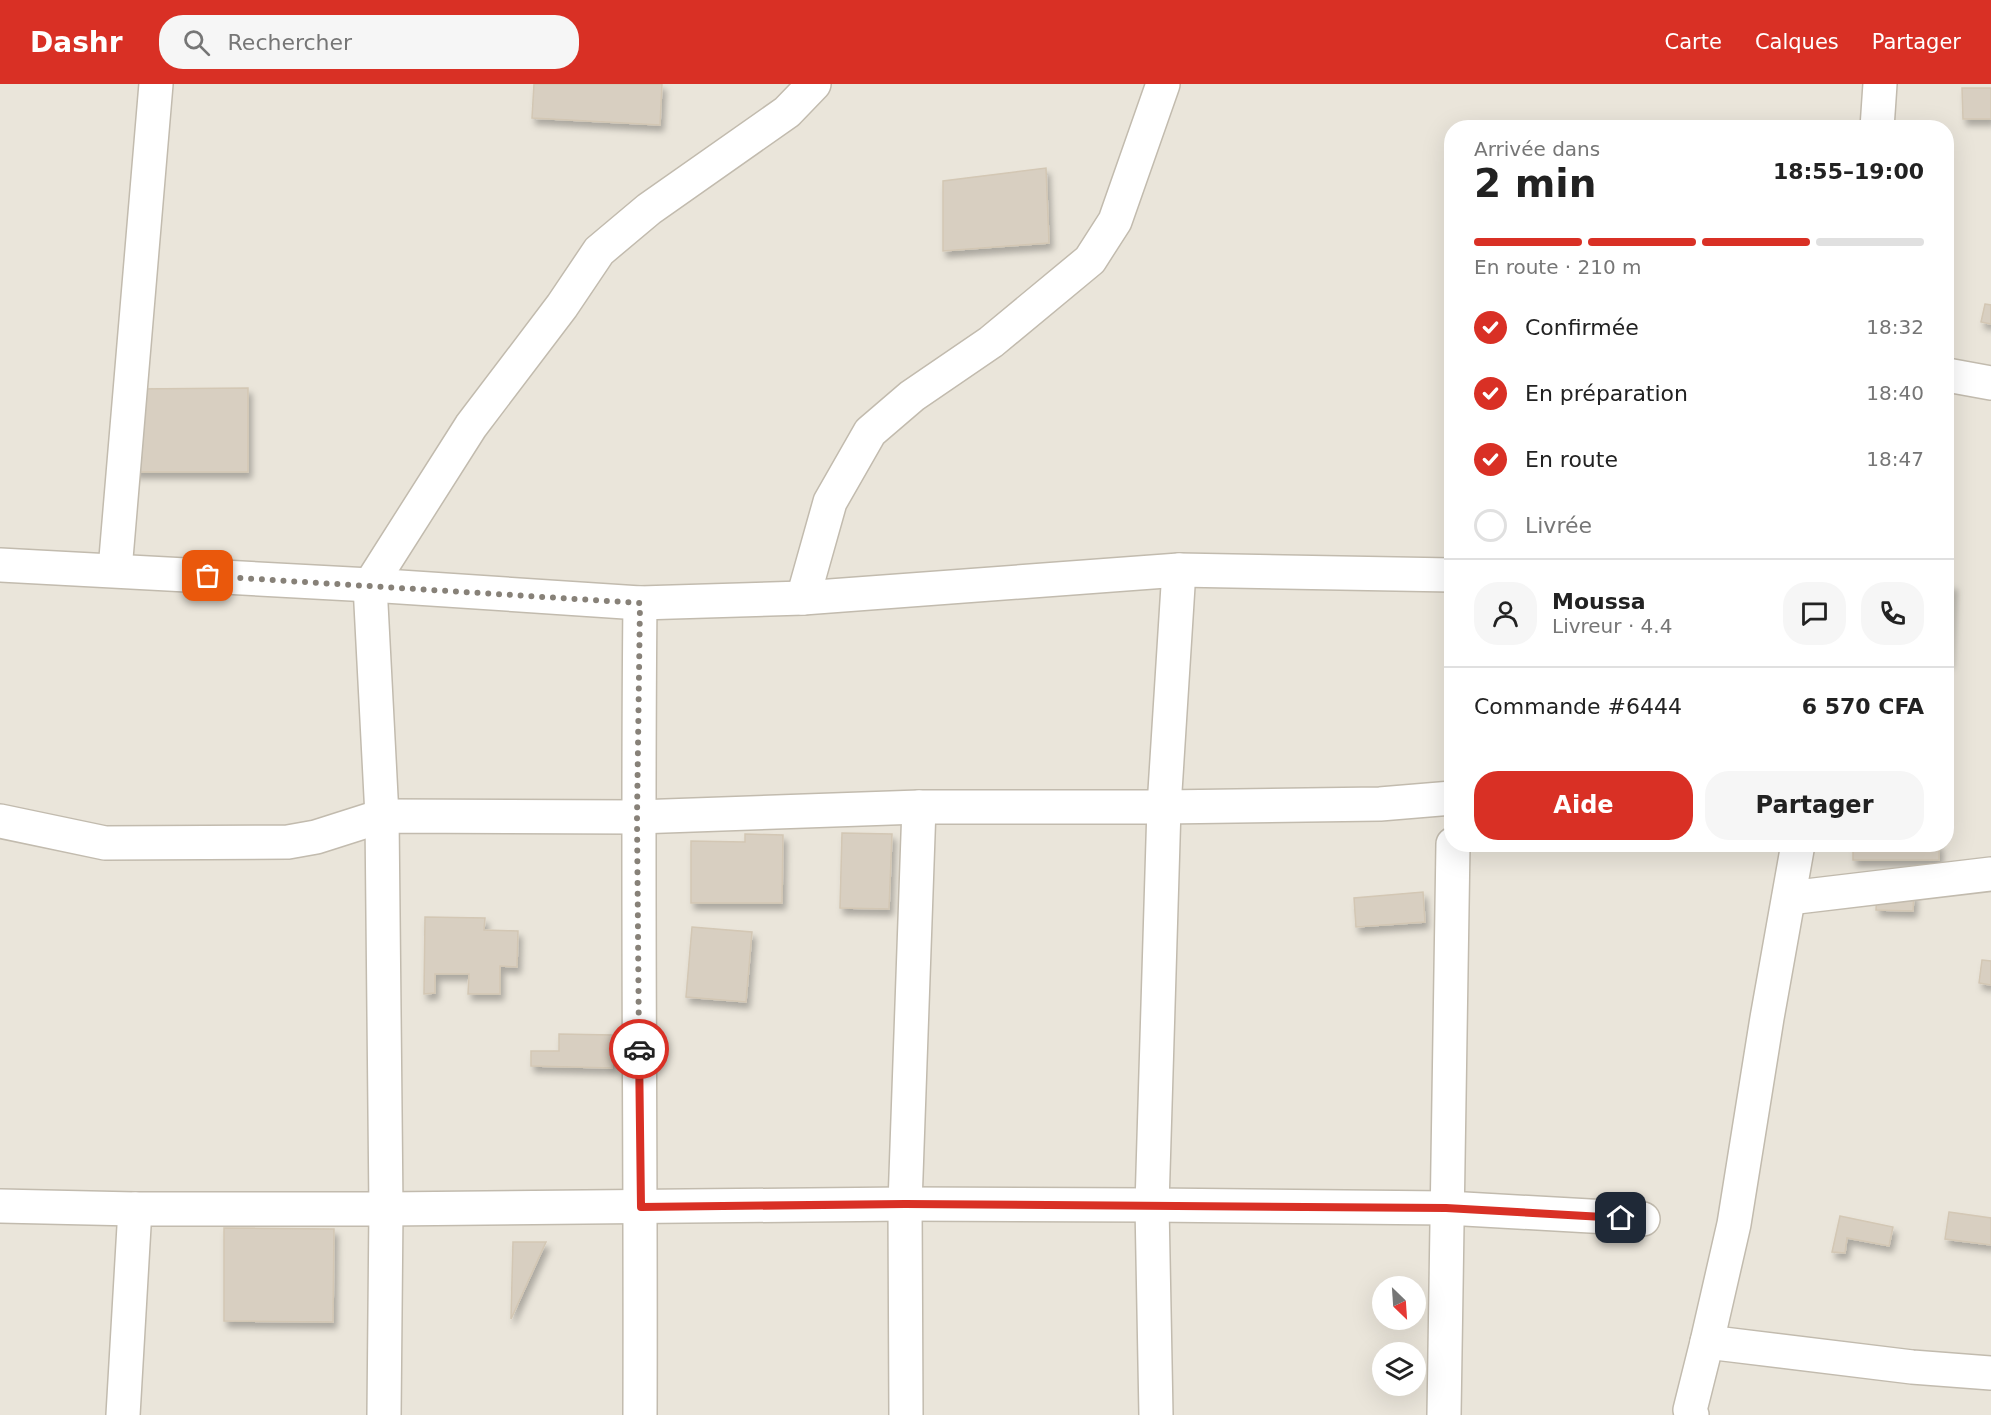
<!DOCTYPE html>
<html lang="fr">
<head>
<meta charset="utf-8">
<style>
  :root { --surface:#fff; --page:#f6f6f6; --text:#222; --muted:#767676; --line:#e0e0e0; --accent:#d93025 }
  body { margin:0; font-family:"DejaVu Sans",sans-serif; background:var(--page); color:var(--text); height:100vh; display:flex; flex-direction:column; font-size:22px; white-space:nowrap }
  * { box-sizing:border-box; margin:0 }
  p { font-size:20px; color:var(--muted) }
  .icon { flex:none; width:33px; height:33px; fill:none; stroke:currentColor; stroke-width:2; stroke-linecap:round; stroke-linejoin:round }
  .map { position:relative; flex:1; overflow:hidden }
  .details { position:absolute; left:1444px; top:36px; width:510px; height:732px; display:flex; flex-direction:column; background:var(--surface); border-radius:24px; box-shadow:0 6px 24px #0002 }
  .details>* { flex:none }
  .needle { width:39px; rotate:155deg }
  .buttons { position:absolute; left:1372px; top:1192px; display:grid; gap:12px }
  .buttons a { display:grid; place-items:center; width:54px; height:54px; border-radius:50%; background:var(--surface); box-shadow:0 6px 24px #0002; font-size:30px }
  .pin { position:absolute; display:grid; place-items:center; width:51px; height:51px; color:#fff; margin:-26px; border-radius:12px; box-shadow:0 3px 9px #0006 }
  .courier { position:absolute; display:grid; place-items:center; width:60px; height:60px; margin:-30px; border:4px solid #d93025; border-radius:50%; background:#fff; color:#222; box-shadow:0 2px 8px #0007 }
  .overview em { font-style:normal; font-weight:700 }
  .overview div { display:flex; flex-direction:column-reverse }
  .overview { display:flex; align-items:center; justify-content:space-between; height:102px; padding:0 30px }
  h1 { font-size:39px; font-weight:700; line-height:45px }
  .bar { display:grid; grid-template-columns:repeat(4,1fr); gap:9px 6px; align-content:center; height:72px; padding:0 30px }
  .bar i { height:8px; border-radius:4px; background:var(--line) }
  .bar .selected { background:var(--accent) }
  .bar p { grid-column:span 4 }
  .line { display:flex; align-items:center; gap:15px; padding:0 30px; border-top:2px solid var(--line) }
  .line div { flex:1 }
  .round { display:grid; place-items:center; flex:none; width:63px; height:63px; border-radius:24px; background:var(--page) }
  ol { padding:0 30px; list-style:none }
  li { display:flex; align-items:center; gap:18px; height:66px }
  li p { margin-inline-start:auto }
  li .icon { padding:6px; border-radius:50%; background:var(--accent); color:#fff; stroke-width:4 }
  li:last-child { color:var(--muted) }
  li i { width:33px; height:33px; border:3px solid var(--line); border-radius:50% }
  .action { display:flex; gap:12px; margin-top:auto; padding:12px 30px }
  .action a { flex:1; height:69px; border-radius:24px; background:var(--accent); color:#fff; font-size:24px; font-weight:700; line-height:69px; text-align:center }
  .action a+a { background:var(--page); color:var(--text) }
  header { display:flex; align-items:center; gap:36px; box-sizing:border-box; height:84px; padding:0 30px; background:var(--accent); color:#fff }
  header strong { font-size:28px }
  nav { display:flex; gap:33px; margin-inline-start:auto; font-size:21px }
  .search { width:420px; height:54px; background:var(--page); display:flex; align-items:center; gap:15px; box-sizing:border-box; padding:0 21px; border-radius:24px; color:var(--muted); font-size:22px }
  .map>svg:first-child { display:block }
  .residential { fill:#eae5da; fill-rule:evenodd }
  .building { fill:#d8cfc1; stroke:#d3c7b4; stroke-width:1.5; filter:url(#shadow) }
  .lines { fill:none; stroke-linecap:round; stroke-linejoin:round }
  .street-casing { stroke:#c2bbae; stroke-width:36 }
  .street { stroke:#fff; stroke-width:33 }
  .done { stroke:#878178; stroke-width:6; stroke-dasharray:0 10.8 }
  .route { stroke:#d93025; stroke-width:8 }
</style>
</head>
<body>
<header>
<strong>Dashr</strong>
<div class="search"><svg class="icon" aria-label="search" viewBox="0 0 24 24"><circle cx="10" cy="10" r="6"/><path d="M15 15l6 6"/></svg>Rechercher</div>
<nav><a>Carte</a><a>Calques</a><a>Partager</a></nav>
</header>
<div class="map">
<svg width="1991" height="1331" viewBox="0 0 1991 1331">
  <defs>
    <filter id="shadow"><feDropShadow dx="3.5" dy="6" stdDeviation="3" flood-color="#0004"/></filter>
  </defs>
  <rect width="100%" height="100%" fill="#f6f3ec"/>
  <path class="residential" d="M 0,0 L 1991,0 L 1991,1331 L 0,1331 ZM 1452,44 L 1947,44 L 1947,760 L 1452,760 ZM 1383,1203 L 1416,1203 L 1416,1236 L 1383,1236 ZM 1383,1269 L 1416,1269 L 1416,1302 L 1383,1302 Z"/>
  <g class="building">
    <path d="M 534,0 L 662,0 L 660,41 L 532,34 Z"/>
    <path d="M 1962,4 L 1991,4 L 1991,35 L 1963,35 Z"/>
    <path d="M 1046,84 L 1049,159 L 943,167 L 943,97 Z"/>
    <path d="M 1985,220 L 1991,221 L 1991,240 L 1981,238 Z"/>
    <path d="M 248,304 L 248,388 L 133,388 L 134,305 Z"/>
    <path d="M 1947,500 L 1953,500 L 1949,578 L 1947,578 Z"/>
    <path d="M 842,749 L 892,750 L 889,825 L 840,824 Z"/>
    <path d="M 745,750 L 783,751 L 782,819 L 691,819 L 691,757 L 745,758 Z"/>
    <rect x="1853" y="760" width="86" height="16"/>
    <path d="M 1423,808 L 1425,838 L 1356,843 L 1354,814 Z"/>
    <path d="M 1877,808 L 1914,809 L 1913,827 L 1876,826 Z"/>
    <path d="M 425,833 L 485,834 L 484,846 L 518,847 L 517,883 L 500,882 L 500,910 L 468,910 L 469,890 L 435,890 L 435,909 L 424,910 Z"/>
    <path d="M 692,843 L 752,848 L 746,918 L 686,913 Z"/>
    <path d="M 1982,876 L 1991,877 L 1991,901 L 1979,899 Z"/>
    <path d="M 559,950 L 613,951 L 612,984 L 531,982 L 531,967 L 559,967 Z"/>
    <path d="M 1949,1128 L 1991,1134 L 1991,1161 L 1945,1155 Z"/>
    <path d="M 1840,1132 L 1893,1143 L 1889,1162 L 1847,1154 L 1845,1169 L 1832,1168 Z"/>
    <path d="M 224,1144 L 334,1145 L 333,1238 L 224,1237 Z"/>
    <path d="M 513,1158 L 546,1158 L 511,1235 Z"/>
  </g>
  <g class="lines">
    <g class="street-casing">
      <g id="street">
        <path d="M 1877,44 L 1880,0"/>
        <path d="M 1947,291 L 1991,299"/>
        <path d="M 0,481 L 370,501 L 640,519 L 803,514 L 1179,486 L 1452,491"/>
        <path d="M 115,486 L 156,0"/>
        <path d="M 803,514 L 830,418 L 870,348 L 912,312 L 991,258 L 1090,176 L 1115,137 L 1163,0"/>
        <path d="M 640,519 C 637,790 641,1060 640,1331"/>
        <path d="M 0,737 L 105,759 L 288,758 L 316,753 L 382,732 L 637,733 L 919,723 L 1164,723 L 1380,720 L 1452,714"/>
        <path d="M 1789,814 L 1991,790"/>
        <path d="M 0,1122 L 135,1125 L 386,1125 L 905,1120 L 1152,1121 L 1447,1124 L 1643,1135"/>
        <path d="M 1707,1258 L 1734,1140 L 1767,934 L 1798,760"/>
        <path d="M 123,1331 L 135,1125"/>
        <path d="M 384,1331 L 386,1125 L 382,732 L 370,501 L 471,342 L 562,222 L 599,167 L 649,125 L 787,28 L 814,0"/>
        <path d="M 906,1331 L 905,1120 L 919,723"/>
        <path d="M 1156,1331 L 1152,1121 L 1164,723 L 1179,486"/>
        <path d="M 1444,1331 L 1453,760"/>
        <path d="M 1692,1331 L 1690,1326 L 1707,1258 L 1912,1283 L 1991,1289"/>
      </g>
    </g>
    <use href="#street" class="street"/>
  </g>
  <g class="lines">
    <path class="done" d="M 208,492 L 640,519 L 637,733 L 639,965"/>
    <path class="route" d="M 639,965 L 641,1123 L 905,1120 L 1446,1124 L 1621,1134"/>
  </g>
</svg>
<div class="buttons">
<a><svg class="needle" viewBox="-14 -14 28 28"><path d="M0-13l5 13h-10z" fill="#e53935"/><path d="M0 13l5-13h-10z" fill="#767676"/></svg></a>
<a><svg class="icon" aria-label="layers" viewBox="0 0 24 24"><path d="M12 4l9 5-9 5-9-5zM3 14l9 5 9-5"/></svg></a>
</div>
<div class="pin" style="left:208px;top:492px;background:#ea580c"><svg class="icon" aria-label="bag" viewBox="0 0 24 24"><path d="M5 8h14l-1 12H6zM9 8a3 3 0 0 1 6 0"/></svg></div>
<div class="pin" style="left:1621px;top:1134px;background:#1f2937"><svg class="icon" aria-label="home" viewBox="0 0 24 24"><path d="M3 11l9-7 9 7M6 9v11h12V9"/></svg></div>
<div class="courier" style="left:639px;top:965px"><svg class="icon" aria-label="car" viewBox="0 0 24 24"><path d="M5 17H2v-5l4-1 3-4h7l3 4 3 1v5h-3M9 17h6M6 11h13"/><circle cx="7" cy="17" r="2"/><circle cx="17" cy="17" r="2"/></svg></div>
<section class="details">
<div class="overview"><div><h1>2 min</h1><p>Arrivée dans</p></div><em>18:55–19:00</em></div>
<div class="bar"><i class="selected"></i><i class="selected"></i><i class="selected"></i><i></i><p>En route · 210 m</p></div>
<ol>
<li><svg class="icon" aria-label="check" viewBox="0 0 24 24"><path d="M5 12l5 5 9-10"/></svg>Confirmée<p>18:32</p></li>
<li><svg class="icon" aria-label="check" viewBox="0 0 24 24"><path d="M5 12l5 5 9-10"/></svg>En préparation<p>18:40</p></li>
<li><svg class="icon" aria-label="check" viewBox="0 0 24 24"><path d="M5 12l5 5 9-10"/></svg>En route<p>18:47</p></li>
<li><i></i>Livrée</li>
</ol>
<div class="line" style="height:108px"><a class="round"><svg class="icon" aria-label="person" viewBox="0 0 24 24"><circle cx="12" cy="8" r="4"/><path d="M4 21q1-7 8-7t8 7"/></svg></a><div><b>Moussa</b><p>Livreur · 4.4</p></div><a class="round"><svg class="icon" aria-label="chat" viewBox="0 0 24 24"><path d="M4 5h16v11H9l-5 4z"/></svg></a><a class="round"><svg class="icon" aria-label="phone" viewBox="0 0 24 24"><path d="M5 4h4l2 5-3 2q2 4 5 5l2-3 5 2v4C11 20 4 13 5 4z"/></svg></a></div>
<div class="line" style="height:78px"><div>Commande #6444</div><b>6 570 CFA</b></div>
<div class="action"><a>Aide</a><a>Partager</a></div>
</section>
</div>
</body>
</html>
